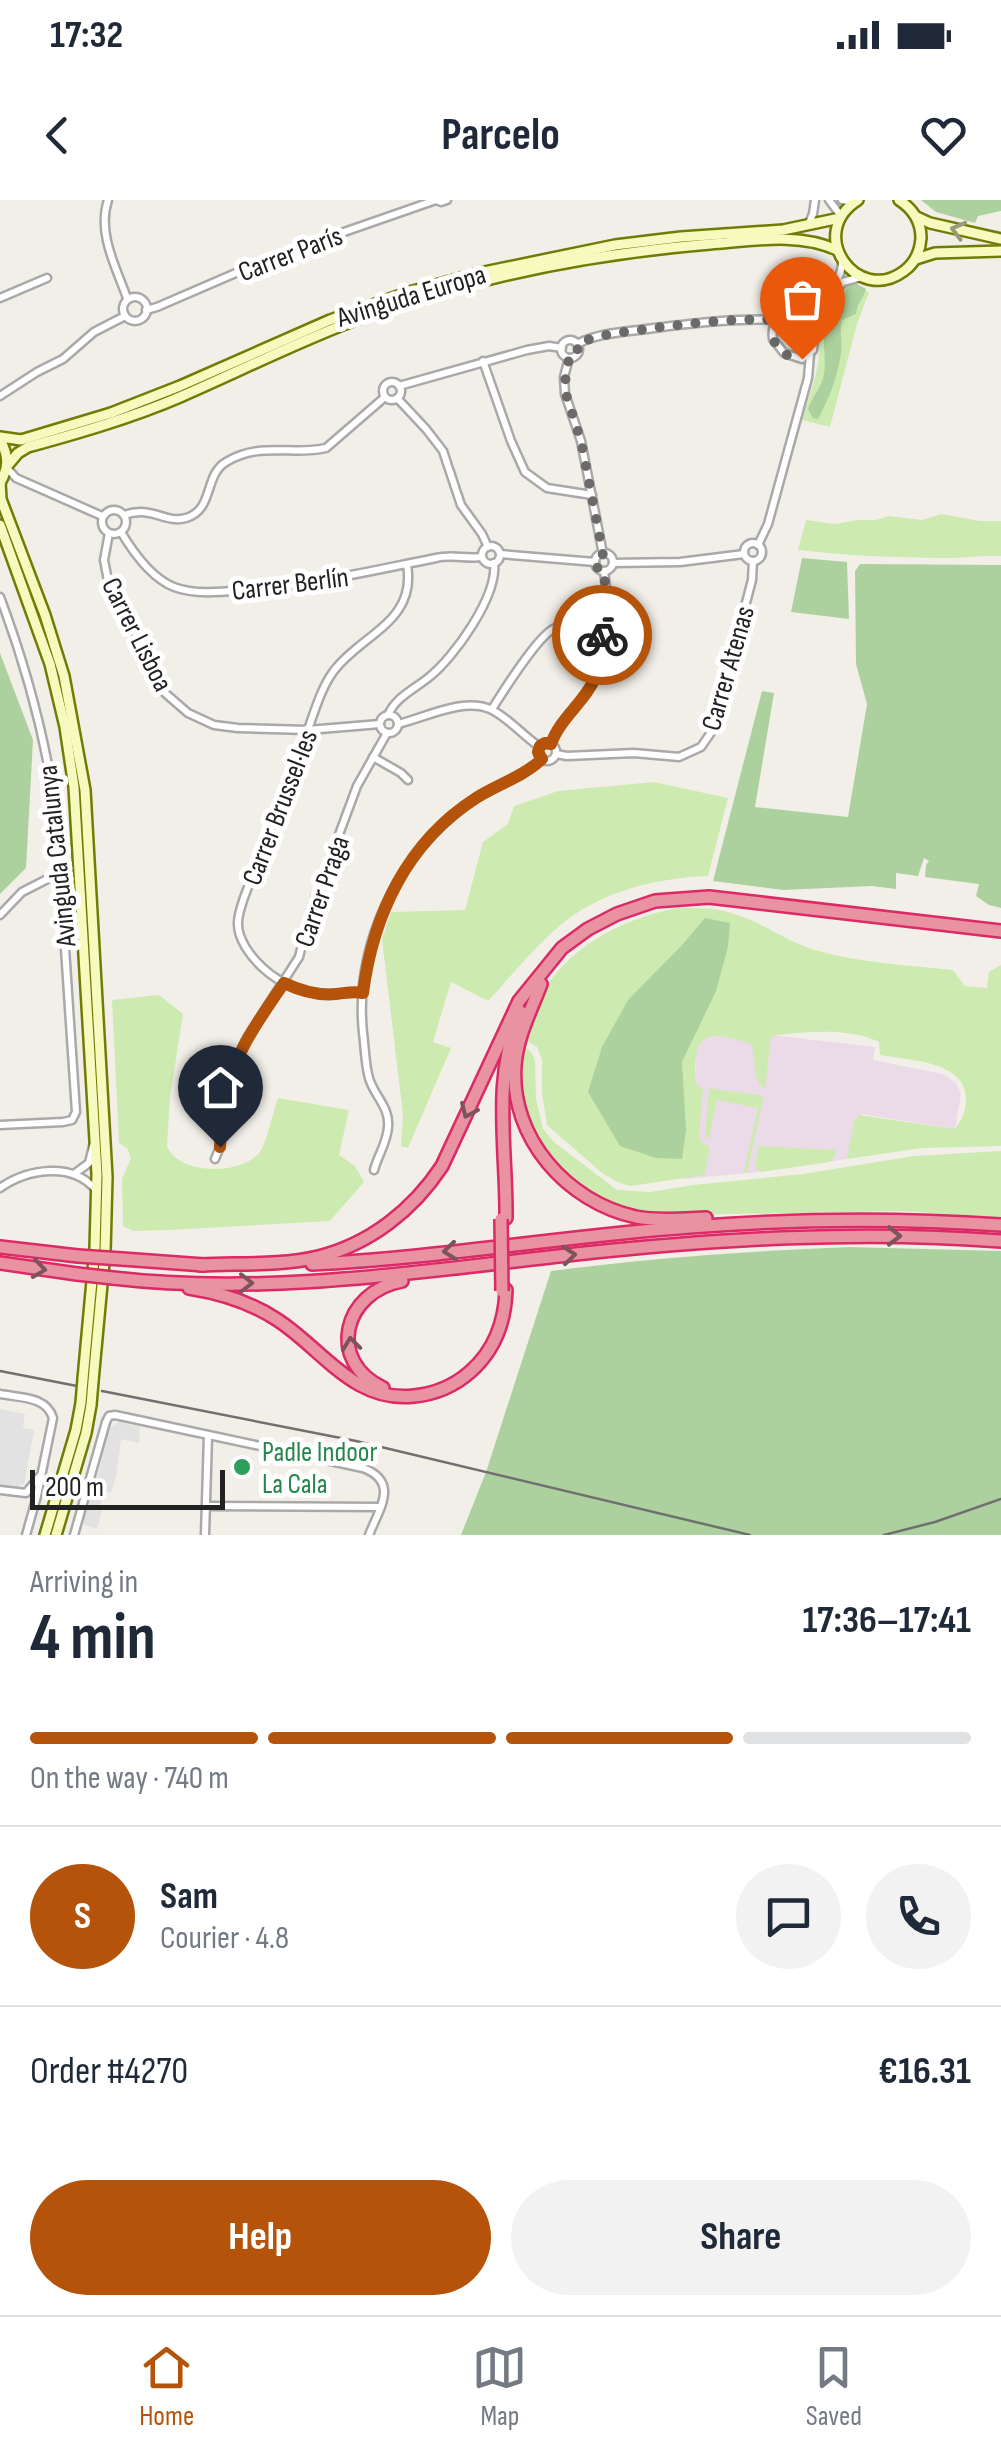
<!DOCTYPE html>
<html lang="en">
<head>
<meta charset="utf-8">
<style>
  :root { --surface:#fff; --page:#f2f2f3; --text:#1f2937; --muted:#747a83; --line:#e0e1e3; --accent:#b45309 }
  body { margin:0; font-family:"Sofia Sans Condensed",sans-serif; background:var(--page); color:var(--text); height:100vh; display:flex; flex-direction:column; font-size:38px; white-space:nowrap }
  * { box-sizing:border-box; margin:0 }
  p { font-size:32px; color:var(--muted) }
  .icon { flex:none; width:55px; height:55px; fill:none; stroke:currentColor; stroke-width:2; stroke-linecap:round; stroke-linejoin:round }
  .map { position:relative; height:1335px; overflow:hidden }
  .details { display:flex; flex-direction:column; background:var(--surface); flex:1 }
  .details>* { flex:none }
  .scale { position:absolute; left:30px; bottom:25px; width:195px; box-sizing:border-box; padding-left:10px; border:5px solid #222; border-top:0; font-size:28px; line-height:35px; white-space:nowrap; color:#222; -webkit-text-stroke:8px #fff; paint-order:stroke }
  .pin { position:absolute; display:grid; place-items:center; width:85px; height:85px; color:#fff; margin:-102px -42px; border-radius:50% 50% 50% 0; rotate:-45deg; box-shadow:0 0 10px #0007 }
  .pin .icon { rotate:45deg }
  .courier { position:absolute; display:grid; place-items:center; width:100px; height:100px; margin:-50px; border:8px solid #b45309; border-radius:50%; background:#fff; color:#222; box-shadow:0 2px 12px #0007 }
  .head em { font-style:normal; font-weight:700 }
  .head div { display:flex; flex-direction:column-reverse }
  .head { display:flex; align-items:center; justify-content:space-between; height:170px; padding:0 30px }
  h1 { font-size:65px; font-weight:700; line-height:75px }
  .bar { display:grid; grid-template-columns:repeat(4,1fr); gap:15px 10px; align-content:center; height:120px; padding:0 30px }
  .bar i { height:12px; border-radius:8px; background:var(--line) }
  .bar .selected { background:var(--accent) }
  .bar p { grid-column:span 4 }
  .line { display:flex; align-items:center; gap:25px; padding:0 30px; border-top:2px solid var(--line) }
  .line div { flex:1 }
  .round { display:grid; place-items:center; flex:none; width:105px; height:105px; border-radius:52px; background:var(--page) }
  .action { display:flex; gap:20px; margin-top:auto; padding:20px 30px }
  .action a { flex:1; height:115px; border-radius:60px; background:var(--accent); color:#fff; font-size:40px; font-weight:700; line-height:115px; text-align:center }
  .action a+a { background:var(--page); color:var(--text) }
  .status { display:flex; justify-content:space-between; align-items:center; height:70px; padding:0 50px; background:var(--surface); direction:ltr }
  .status svg { height:28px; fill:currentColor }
  header { display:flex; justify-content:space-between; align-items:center; height:130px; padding:0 30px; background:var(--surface); font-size:45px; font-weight:700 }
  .dock { display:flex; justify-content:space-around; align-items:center; height:140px; border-top:2px solid var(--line); background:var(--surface); font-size:28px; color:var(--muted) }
  .dock a { display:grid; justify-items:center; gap:5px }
  .dock .selected { color:var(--accent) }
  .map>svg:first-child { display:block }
  .industrial { fill:#ebdbe8 }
  .grass { fill:#cdebb0 }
  .forest { fill:#add19e }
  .parking { fill:#e2e2e2 }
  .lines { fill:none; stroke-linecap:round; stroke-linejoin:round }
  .street-casing { stroke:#a9a9a9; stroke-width:11 }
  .secondary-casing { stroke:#707d05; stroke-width:14 }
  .highway-casing { stroke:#dc2a67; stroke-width:16 }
  .street { stroke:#fff; stroke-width:6 }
  .secondary { stroke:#f7fabf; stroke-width:9 }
  .highway { stroke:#e892a2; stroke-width:11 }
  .tram { stroke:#707070; stroke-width:2.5 }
  .secondary-bridge-casing { stroke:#707d05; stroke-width:14; stroke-linecap:butt }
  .highway-bridge-casing { stroke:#dc2a67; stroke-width:16; stroke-linecap:butt }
  .secondary-bridge { stroke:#f7fabf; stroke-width:9 }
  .highway-bridge { stroke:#e892a2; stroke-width:11 }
  .oneway { stroke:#979978 }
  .oneway2 { stroke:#7b545c }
  .done { stroke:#6b6a68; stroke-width:10; stroke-dasharray:0 18 }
  .route { stroke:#b45309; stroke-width:12 }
  .leisure-dot { fill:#2e9e5b; stroke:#fff; stroke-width:4 }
  .labels { text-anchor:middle; stroke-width:10; stroke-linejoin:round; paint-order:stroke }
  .street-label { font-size:28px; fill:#222; stroke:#fff }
  .leisure-label { font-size:28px; fill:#27864d; stroke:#fff; text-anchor:start }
</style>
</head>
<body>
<div class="status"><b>17:32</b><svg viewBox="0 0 49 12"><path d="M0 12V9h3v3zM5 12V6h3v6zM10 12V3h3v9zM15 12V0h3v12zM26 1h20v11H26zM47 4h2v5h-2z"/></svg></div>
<header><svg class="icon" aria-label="back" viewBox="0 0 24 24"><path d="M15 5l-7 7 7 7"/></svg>Parcelo<svg class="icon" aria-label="heart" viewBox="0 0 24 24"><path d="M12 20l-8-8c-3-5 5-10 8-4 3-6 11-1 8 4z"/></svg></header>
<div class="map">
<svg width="1001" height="1335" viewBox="0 0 1001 1335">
  <rect width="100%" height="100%" fill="#f2efe9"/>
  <path class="industrial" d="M 725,808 L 744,832 L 875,847 L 873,860 L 943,874 L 956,883 L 961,894 L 955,929 L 862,914 L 847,959 L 760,972 L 684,979 L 695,904 L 696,850 Z"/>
  <g class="grass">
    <path d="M 847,83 L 869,92 L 857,124 L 830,227 L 802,220 C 811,189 826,156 817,125 Z"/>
    <path d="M 941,314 L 980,321 L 1001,321 L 1001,356 C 985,355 970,358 954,358 C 902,358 850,356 798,350 L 806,320 L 835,324 L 857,320 L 876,320 L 889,316 L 922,320 Z"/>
    <path d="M 654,582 L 728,598 L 708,676 C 655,678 598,692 557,728 C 532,750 510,777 488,801 L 451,782 L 433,842 L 451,848 L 408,948 L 401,946 L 403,915 L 382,739 L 391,712 L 465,710 L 483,642 L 508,624 L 514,606 L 558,591 Z"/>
    <path d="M 677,708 C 695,708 713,707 731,713 C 761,721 785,741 815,750 C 860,763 907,765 953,770 L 965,786 L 987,788 L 989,772 L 1001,765 L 1001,946 L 922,948 L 847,959 L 854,921 L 859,915 L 955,929 C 962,920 966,910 966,899 C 966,861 908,860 880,855 L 879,842 C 847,827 805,832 771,836 L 765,889 C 751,880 757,859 751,844 C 706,828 692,833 696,883 L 703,890 L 699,934 L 701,942 L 710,947 L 705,975 L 630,986 L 617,982 L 602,973 L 547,925 L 542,893 L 542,860 L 537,847 L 524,839 C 528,827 531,814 537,802 C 564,748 621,719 677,708 Z"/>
    <path d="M 159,795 L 183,814 L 170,897 L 167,946 C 178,975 241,976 260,952 C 266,945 274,909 278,898 L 349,910 L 339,955 L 355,966 L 364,982 L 330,1021 L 169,1030 L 133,1031 L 123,1026 L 122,979 L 131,958 L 127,948 L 119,943 L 112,800 Z"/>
    <path d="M 523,845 L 531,852 L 535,860 L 536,899 L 543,929 L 554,942 L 617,990 L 650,992 L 693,985 L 803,974 L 914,956 L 1001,951 L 1001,1018 L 902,1011 L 670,1015 C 575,1009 511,943 523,845 Z"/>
    <path d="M 709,888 L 764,896 L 747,972 L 744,972 L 758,908 L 717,900 L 709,938 L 705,937 Z"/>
    <path d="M 758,946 L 836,950 L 835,956 L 830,962 L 760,972 L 755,966 Z"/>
  </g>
  <g class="forest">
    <path d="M 921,0 L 1001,0 L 1001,11 L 978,16 L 975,23 L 936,12 Z"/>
    <path d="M 855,83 L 866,89 C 863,99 857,103 856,114 L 842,120 C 839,132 843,142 841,154 C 837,178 829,199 818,219 L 813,218 L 808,209 C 812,197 822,187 824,174 C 827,158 821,141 826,127 C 831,111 843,100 848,85 Z"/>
    <path d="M 802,358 L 847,362 L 849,419 L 791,412 Z"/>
    <path d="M 860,364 L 1001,365 L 1001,708 L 989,705 L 976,696 L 979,684 L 925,677 L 926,665 L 929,661 L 924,658 L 918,676 L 896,673 L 896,689 L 872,686 L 783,690 L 713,681 L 762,491 L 774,493 L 755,607 L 848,617 L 867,504 L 856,464 L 855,371 Z"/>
    <path d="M 0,453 L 33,540 L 26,668 L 0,694 Z"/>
    <path d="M 705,718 L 730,723 L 728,747 L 716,791 L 682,862 L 686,930 L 682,959 L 656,958 L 620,946 L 588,892 L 602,847 L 628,800 L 682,745 Z"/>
    <path d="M 849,1047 L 1001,1051 L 1001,1335 L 461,1335 L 486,1272 L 551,1071 C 650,1058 749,1051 849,1047 Z"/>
  </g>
  <g class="parking">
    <path d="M 0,1209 L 25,1214 L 23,1228 L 34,1230 L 24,1285 L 20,1284 L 19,1288 L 0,1285 Z"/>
    <path d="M 119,1222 L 140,1227 L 139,1243 L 121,1239 L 116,1277 L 111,1293 L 105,1291 L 99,1308 L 102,1310 L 97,1329 L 82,1324 L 99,1271 L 108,1229 Z"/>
  </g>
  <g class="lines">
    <g class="street-casing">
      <g id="street">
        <path d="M 108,0 C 97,33 116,67 127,98"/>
        <path d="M 829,0 L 841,16"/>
        <path d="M 842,0 L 854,2"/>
        <path d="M 808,25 L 813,14 L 815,0"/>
        <circle cx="135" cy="109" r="12"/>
        <path d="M 0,98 L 47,78"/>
        <path d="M 146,110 L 157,107 L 275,56 L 436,0 L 441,2 L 447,0"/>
        <path d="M 789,117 C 805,122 817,133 813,150 L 802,159 L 784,153 L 773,139 C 771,127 776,118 789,117 Z"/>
        <path d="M 798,120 C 817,115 842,81 842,62"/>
        <path d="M 811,130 L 812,120 L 843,82 L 861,77"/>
        <circle cx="570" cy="149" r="9"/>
        <path d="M 577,144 C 600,132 628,132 654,128 C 695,123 737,118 779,120"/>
        <path d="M 569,158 L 564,177 L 565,194 L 581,241 L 603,354"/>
        <path d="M 483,161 L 511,241 L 525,272 L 547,288 L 592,295"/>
        <circle cx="392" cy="191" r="9"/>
        <path d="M 399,186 L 527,150 L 549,146 L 562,148"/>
        <path d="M 0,196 L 37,172 L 63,159 L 94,132 L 125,116"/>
        <path d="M 397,198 L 426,229 L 443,251 L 461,305 L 482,334 L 488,347"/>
        <path d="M 7,268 L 16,278 L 102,316"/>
        <circle cx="114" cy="322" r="12"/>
        <path d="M 124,315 C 153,305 164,324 186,318 C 214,310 204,275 226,262 C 261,241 291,256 326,248 L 385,197"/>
        <path d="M 121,332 C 133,352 151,378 174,387 C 195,395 222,392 244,390 C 312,385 370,371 436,358 C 451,354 466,359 482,357"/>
        <path d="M 109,333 L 104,360 L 110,391 L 136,433 L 165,493 L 188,513 L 214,525 L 238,528 L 308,530 L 380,524"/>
        <circle cx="753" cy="352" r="9"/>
        <path d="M 758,345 L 768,324 L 808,178 L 810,154"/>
        <circle cx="491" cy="355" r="9"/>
        <circle cx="604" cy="362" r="9"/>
        <path d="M 500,354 L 595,362"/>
        <path d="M 613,363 L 680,362 L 744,354"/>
        <path d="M 0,397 C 27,469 47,544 57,620 C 59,643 63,666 61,689 L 76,912 L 72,920 L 63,922 L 0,925"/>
        <path d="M 492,509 C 503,492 538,435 555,428 C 570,422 587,425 602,428"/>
        <circle cx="389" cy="524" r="9"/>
        <path d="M 388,515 C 396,497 413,490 428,478 C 454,458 498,396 494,363"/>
        <path d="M 398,524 C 424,518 464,497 490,509 C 508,517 523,536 540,547"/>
        <circle cx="547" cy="552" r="9"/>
        <path d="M 551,544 C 557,524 575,509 586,493 C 604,468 609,401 604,371"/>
        <path d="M 556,554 L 567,556 L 634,553 L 679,557 L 701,547 L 712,531 L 752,380 L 753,361"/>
        <path d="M 373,557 L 401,573 L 408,580"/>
        <path d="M 0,715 L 22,692 L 63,671"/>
        <path d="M 363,793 C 352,791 344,794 333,794 C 308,795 281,785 263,768 C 251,757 237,739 238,722 C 239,705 249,687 254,671 C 271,625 288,580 306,535 C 314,514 320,490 333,472 C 361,434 417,422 407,365"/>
        <path d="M 215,959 L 220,947 L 222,906 L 232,869 L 247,838 L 299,757 L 311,710 L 357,586 L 387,533"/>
        <path d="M 374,970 C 378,955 387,943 388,927 C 390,907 374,896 369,878 C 365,864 365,848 363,833 C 354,744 398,653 471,602 C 493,586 523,578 542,559"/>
        <path d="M 74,974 L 89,963 L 93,946"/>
        <path d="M 0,988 C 27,969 72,961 96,990"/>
        <path d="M 0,1194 C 21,1198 46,1196 53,1218 L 37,1296 L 26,1335"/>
        <path d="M 0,1290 L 26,1293 L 39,1277"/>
        <path d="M 206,1306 L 380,1307"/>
        <path d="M 74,1335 L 106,1222 L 109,1216 L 115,1215 L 363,1268 C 400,1282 379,1309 369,1335"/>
        <path d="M 205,1335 L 208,1235"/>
      </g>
    </g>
    <g class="secondary-casing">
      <g id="secondary">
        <path d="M 858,0 C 805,33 857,106 904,71 C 915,63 920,52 921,38 C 921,21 913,9 899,0"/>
        <path d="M 917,17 L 930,23 L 1001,39"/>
        <path d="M 916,59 L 935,53 L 1001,51"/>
        <path d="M 0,237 L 21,240 L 111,213 L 180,186 L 330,120 L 409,92 L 484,72 L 615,45 L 681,37 L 783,30 L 840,18"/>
        <path d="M 0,240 C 9,255 9,268 0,283"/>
        <path d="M 7,266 L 18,253 L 28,247 C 79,233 131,218 180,197 C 240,171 299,141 361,118 C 473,77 591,54 710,44 C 751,41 799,32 837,50"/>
        <path d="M 0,282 L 1,299 L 45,415 L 64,476 L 85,590 L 107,977 L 105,1052 L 93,1181"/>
        <path d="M 0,325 L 50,464 L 65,527 L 74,587 L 97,974 L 95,1048 L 83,1179"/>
        <path d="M 45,1335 L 76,1230 L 81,1203"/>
        <path d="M 56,1335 L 86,1233 L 91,1205"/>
      </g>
    </g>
    <g class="highway-casing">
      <g id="highway">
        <path d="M 541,784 C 531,811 517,836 515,866 C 510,938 567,1002 636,1017 C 658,1021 682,1019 706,1018"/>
        <path d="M 506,1018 C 507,950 491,877 521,812"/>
        <path d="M 0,1047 L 78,1056"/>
        <path d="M 122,1059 L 204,1065"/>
        <path d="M 0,1063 L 77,1074"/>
        <path d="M 312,1064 C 439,1058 564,1036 690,1027 C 793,1019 898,1018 1001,1025"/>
        <path d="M 200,1065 C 238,1063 280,1066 318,1057 C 370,1044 413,1010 442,966 L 519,801 L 562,748 L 588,729 L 617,714 L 655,701 L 709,697 L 1001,731"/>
        <path d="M 113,1078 C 266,1096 424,1071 576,1054 C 718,1039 859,1030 1001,1041"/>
        <path d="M 189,1088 C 221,1093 250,1102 276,1119 C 322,1148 353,1203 414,1196 C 434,1194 454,1186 470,1172 C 494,1151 505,1122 506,1090"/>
        <path d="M 383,1188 C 326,1161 343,1092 402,1081"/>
      </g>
    </g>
    <use href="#street" class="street"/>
    <use href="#secondary" class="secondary"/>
    <use href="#highway" class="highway"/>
    <g class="tram">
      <path d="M 0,1171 L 77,1186"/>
      <path d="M 102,1191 L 356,1241 L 750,1335"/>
      <path d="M 884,1335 L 935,1322 L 1001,1299"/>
    </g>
    <g class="secondary-bridge-casing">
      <g id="secondary-bridge">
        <path d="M 81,1203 L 83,1179"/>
        <path d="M 91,1205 L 93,1181"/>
      </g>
    </g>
    <g class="highway-bridge-casing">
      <g id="highway-bridge">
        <path d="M 501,1019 L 502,1091"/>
        <path d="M 78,1056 L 122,1059"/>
        <path d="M 77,1074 L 113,1078"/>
      </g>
    </g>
    <use href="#secondary-bridge" class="secondary-bridge"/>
    <use href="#highway-bridge" class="highway-bridge"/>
  </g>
  <defs><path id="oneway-chevron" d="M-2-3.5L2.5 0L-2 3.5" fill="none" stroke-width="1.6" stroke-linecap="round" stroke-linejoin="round" transform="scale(2.5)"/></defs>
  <use class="oneway" href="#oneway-chevron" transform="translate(958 30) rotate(-165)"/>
  <g class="oneway2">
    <use href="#oneway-chevron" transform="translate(468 911) rotate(114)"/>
    <use href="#oneway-chevron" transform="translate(894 1036) rotate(1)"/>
    <use href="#oneway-chevron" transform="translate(450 1051) rotate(174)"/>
    <use href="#oneway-chevron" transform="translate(569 1055) rotate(-6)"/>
    <use href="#oneway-chevron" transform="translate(39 1069) rotate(8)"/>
    <use href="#oneway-chevron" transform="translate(246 1083)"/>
    <use href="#oneway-chevron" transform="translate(351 1144) rotate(-97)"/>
  </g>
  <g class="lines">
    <path class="done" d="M 602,435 L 606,397 L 604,371 L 598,369 L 595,362 L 598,356 L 603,354 L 581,241 L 564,188 L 569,158 L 574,157 L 578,153 L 577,144 C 601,133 628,132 654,128 C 695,123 737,118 779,120 L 772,133 C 774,149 786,158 802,159"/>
    <path class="route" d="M 220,947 C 221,934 220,921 222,908 C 230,860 257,822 284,783 C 301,791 318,796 336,794 C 346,793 353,791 363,793 C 373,715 407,642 476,598 C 497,585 524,576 542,559 L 538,552 L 540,546 L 545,543 L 551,544 C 560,518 586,501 596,476 C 601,463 600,448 602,435"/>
  </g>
  <circle class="leisure-dot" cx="242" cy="1267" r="10"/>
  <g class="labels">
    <g class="street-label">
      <text transform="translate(290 53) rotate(-21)" y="10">Carrer París</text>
      <text transform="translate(411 95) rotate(-17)" y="10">Avinguda Europa</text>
      <text transform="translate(290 383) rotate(-7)" y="10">Carrer Berlín</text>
      <text transform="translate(138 434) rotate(63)" y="10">Carrer Lisboa</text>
      <text transform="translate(727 468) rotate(-74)" y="10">Carrer Atenas</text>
      <text transform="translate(279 607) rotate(-69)" y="10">Carrer Brussel·les</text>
      <text transform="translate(56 656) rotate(-96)" y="10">Avinguda Catalunya</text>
      <text transform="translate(321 691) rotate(-71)" y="10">Carrer Praga</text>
    </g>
    <g class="leisure-label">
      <text x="262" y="1261">Padle Indoor<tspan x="262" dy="32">La Cala</tspan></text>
    </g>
  </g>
</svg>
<div class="scale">200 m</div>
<div class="pin" style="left:802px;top:159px;background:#ea580c"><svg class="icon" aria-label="bag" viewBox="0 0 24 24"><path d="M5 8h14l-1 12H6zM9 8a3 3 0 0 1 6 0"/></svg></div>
<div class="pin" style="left:220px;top:947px;background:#1f2937"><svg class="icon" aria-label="home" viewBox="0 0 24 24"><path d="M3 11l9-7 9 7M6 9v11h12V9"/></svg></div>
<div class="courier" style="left:602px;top:435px"><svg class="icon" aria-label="bike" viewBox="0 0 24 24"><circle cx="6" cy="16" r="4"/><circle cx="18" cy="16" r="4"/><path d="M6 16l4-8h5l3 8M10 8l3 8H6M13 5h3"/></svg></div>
</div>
<section class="details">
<div class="head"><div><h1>4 min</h1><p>Arriving in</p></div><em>17:36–17:41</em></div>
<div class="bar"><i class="selected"></i><i class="selected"></i><i class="selected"></i><i></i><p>On the way · 740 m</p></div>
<div class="line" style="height:180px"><b class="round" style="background:var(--accent);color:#fff">S</b><div><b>Sam</b><p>Courier · 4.8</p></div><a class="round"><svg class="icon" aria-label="chat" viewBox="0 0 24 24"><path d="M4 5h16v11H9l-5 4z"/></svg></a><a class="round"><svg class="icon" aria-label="phone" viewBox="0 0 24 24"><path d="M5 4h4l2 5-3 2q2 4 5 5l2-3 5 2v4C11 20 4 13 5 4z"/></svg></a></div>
<div class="line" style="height:130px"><div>Order #4270</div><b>€16.31</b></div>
<div class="action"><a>Help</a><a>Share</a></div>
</section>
<nav class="dock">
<a class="selected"><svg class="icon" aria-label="home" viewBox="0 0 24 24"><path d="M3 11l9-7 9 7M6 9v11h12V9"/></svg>Home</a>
<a><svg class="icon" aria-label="map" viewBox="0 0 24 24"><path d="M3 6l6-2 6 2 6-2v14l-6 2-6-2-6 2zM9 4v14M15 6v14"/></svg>Map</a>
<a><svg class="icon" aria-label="saved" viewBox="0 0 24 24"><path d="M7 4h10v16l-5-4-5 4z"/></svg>Saved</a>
</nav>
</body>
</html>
